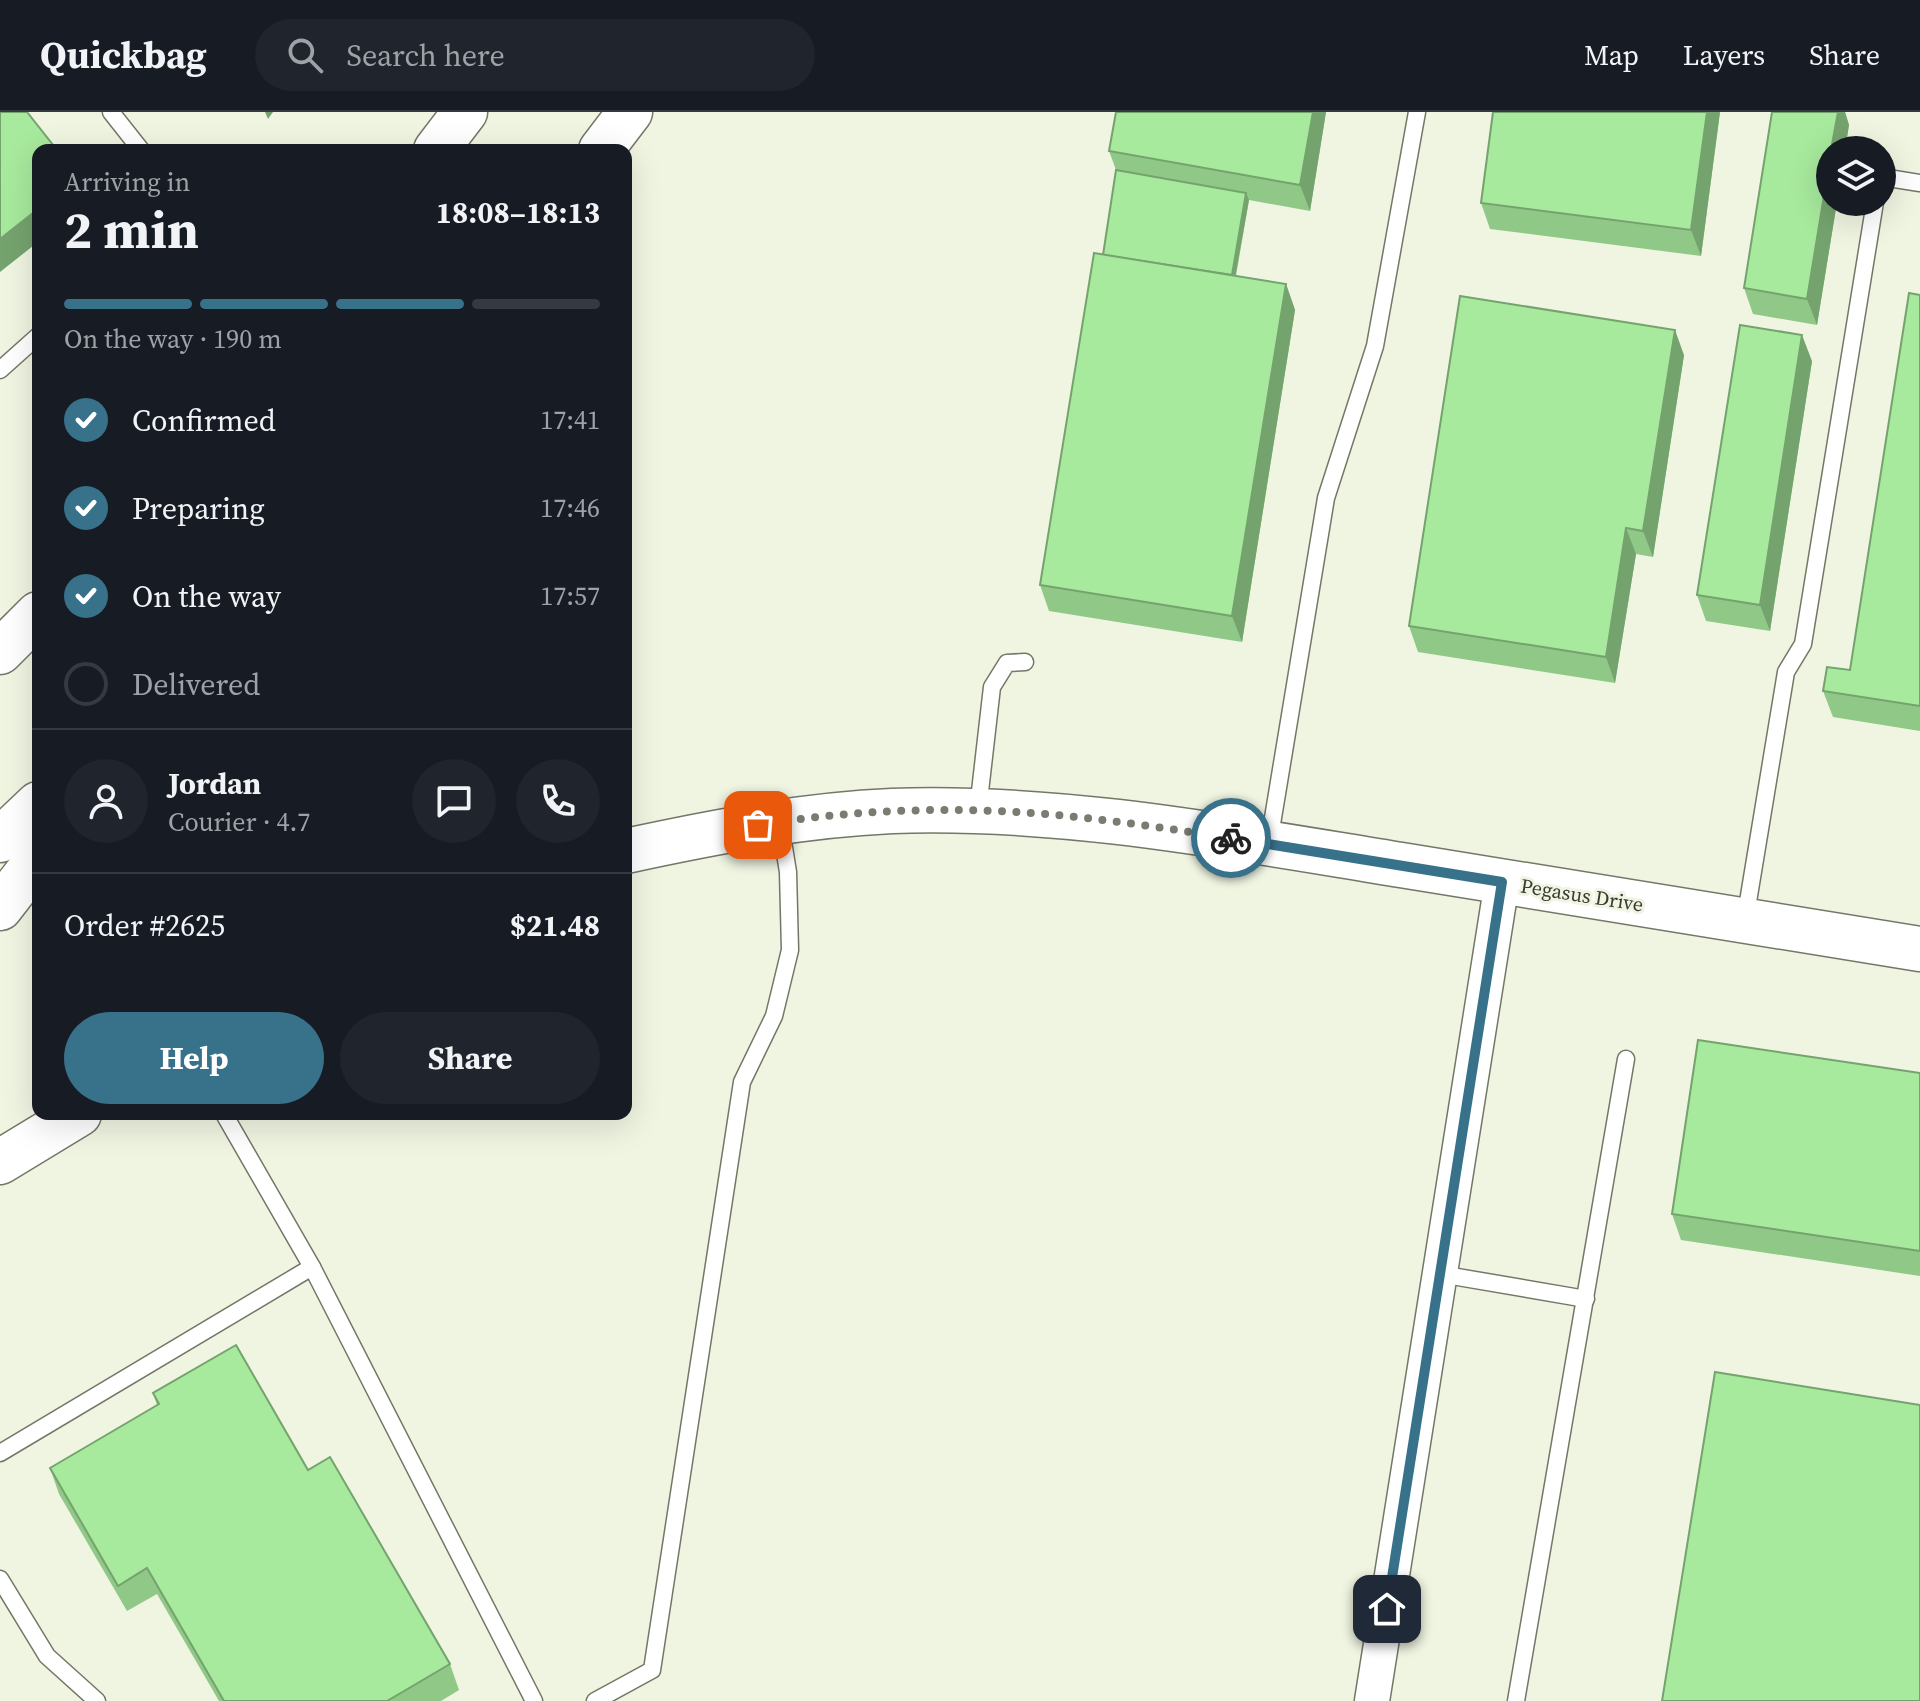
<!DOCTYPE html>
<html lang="en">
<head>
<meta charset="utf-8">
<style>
  :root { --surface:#171b24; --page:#20242c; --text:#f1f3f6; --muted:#9ea1a6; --line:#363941; --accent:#37718a }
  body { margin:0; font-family:"Source Serif 4",serif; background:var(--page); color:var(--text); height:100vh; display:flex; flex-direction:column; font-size:30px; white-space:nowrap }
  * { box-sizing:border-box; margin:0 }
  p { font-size:26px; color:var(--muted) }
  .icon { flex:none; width:44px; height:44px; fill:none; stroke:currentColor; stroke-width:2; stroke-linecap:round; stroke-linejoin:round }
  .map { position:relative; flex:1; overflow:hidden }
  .panel { position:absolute; left:32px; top:32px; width:600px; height:976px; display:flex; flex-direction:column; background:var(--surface); border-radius:16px; box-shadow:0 8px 32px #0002 }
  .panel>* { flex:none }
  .controls { position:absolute; left:1816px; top:24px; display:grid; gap:16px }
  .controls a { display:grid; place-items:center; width:80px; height:80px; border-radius:50%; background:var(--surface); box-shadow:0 8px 32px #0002; font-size:40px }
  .pin { position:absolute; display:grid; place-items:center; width:68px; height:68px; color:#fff; margin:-34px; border-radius:16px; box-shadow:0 4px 12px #0006 }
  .courier { position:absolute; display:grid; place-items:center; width:80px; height:80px; margin:-40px; border:6px solid #37718a; border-radius:50%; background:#fff; color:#222; box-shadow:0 2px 10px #0007 }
  .head em { font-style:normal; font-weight:700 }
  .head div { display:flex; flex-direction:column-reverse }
  .head { display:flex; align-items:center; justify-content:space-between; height:136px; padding:0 32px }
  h1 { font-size:52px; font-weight:700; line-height:60px }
  .bar { display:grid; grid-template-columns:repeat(4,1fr); gap:12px 8px; align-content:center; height:96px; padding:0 32px }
  .bar i { height:10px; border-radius:6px; background:var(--line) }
  .bar .selected { background:var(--accent) }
  .bar p { grid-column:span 4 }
  .line { display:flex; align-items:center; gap:20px; padding:0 32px; border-top:2px solid var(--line) }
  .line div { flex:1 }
  .round { display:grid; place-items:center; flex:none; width:84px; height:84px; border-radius:42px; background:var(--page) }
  ol { padding:0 32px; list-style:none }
  li { display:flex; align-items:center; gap:24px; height:88px }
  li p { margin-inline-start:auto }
  li .icon { padding:8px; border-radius:50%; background:var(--accent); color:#fff; stroke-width:4 }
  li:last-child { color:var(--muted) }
  li i { width:44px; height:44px; border:4px solid var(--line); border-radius:50% }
  .primary-button { display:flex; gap:16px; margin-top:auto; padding:16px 32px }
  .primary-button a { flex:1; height:92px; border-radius:48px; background:var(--accent); color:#fff; font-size:32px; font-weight:700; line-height:92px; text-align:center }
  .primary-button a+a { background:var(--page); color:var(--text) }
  header { display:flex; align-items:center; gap:48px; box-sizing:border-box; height:112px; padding:0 40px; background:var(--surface); border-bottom:2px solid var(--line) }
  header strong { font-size:38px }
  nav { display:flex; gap:44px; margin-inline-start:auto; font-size:28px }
  .search { width:560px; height:72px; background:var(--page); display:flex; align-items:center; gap:20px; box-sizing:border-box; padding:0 28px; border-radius:44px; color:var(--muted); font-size:30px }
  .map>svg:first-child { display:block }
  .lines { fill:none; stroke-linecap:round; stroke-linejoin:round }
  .lane-casing { stroke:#737766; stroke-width:19 }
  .street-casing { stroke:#737766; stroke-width:37 }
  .secondary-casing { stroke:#737766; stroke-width:47 }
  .highway-casing { stroke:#737766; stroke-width:47 }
  .lane { stroke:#fff; stroke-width:16 }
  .street { stroke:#fff; stroke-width:34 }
  .secondary { stroke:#fff; stroke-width:44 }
  .highway { stroke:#fff; stroke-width:44 }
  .wall { fill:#90c887 }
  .shaded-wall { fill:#75a36e }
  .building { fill:#a7e99d; stroke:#75a36e; stroke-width:2 }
  .done { stroke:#797c70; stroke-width:8; stroke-dasharray:0 14.4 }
  .route { stroke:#37718a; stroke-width:10 }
  .labels { text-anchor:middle; stroke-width:6; stroke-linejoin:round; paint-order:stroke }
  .street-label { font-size:20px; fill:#393b33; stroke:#f0f5e2 }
</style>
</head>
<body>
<header>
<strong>Quickbag</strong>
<div class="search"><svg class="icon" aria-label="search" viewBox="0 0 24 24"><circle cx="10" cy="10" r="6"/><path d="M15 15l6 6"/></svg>Search here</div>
<nav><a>Map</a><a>Layers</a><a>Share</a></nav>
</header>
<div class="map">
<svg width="1920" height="1589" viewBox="0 0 1920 1589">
  <rect width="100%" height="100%" fill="#f0f5e2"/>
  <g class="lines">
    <g class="lane-casing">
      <g id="lane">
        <path d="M 111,0 L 141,38"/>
        <path d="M 1882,65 L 1920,71"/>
        <path d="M 0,258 L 38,224"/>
        <path d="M 978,697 L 992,575 L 1007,551 L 1025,550"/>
        <path d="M 1269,730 L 1326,386 L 1375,234 L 1417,0"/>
        <path d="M 1745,808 L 1786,560 L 1803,532 L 1875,90"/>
        <path d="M 312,1155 L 534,1589"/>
        <path d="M 1440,1162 L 1586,1187"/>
        <path d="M 0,1341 L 312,1155 L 224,1002"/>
        <path d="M 0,1467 L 47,1544 L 97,1589"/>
        <path d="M 595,1589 L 652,1558 L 742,970 L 774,904 L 790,838 L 788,760 L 780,711"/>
        <path d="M 1516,1589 L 1626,947"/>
      </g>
    </g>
    <g class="street-casing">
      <path id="street" d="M 1372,1589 L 1502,770"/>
    </g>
    <g class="secondary-casing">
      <g id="secondary">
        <path d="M 626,739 C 714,720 802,703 892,699 C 1062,693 1234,726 1401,753 C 1574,782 1747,810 1920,837"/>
        <path d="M 0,1050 L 79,1002"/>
      </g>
    </g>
    <g class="highway-casing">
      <g id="highway">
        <path d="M 436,38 L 465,0"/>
        <path d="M 601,38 L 630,0"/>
        <path d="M 0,540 L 38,502"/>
        <path d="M 0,728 L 38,692"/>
        <path d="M 0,796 L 38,747"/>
      </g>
    </g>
    <use href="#lane" class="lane"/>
    <use href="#street" class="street"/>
    <use href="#secondary" class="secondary"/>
    <use href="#highway" class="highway"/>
  </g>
  <g class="wall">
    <path d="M 1326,0 L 1310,99 L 1249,88 L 1236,164 L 1286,172 L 1295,198 L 1242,530 L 1049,499 L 1040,473 L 1103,143 L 1116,58 L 1109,39 Z"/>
    <path d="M 1720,0 L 1701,144 L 1490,117 L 1481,91 Z"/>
    <path d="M 1772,0 L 1845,0 L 1849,13 L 1845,38 L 1830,38 L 1830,90 L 1837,90 L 1817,213 L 1753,202 L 1744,176 Z"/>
    <path d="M 1920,183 L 1920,619 L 1833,605 L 1823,579 L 1850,558 Z"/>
    <path d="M 1684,243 L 1653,445 L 1636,442 L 1615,571 L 1418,540 L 1409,514 Z"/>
    <path d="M 1812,249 L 1770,519 L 1706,509 L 1697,483 Z"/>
    <path d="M 1920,961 L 1920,1164 L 1681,1128 L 1672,1102 Z"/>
    <path d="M 153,1281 L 308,1358 L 450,1552 L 459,1578 L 441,1589 L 219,1589 L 157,1482 L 127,1499 L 59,1382 L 50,1356 L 157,1293 Z"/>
  </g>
  <g class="shaded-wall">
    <path d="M 265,0 L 273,0 L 268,7 Z"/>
    <path d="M 1313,0 L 1326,0 L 1310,99 L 1300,73 Z"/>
    <path d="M 1707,0 L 1720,0 L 1701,144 L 1691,118 Z"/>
    <path d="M 1838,0 L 1845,0 L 1849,13 L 1845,38 L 1831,38 Z"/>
    <path d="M 1830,47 L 1830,90 L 1837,90 L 1817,213 L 1807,187 Z"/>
    <path d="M 1246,81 L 1249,88 L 1231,188 L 1229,181 Z"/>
    <path d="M 38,97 L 38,130 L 0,160 L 0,127 Z"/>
    <path d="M 1286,172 L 1295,198 L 1242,530 L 1232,504 Z"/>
    <path d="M 1675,218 L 1684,243 L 1653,445 L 1643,419 Z"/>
    <path d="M 1802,223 L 1812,249 L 1770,519 L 1760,493 Z"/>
    <path d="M 1626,416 L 1636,442 L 1615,571 L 1606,545 Z"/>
  </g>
  <g class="building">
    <path d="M 0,0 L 27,0 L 57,38 L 38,38 L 38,97 L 0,127 Z"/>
    <path d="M 1116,0 L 1313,0 L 1300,73 L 1109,39 Z"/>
    <path d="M 1493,0 L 1707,0 L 1691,118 L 1481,91 Z"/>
    <path d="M 1772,0 L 1838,0 L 1831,38 L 1830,38 L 1830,47 L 1807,187 L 1744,176 Z"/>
    <path d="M 1116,58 L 1246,81 L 1232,163 L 1103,143 Z"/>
    <path d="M 1094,141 L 1286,172 L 1232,504 L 1040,473 Z"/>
    <path d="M 1909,181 L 1920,183 L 1920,594 L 1823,579 L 1827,555 L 1850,558 Z"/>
    <path d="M 1460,184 L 1675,218 L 1643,419 L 1626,416 L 1606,545 L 1409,514 Z"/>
    <path d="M 1740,213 L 1802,223 L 1760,493 L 1697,483 Z"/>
    <path d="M 1698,928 L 1920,961 L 1920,1139 L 1672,1102 Z"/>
    <path d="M 236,1233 L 308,1358 L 330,1345 L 450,1552 L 387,1589 L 224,1589 L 147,1456 L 118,1474 L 50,1356 L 159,1292 L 153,1281 Z"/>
    <path d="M 1715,1260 L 1920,1293 L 1920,1589 L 1662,1589 Z"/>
  </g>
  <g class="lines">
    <path class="done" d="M 758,713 C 852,698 949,694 1044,702 C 1106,707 1169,717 1231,726"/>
    <path class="route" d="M 1231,726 L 1502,770 L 1387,1497"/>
  </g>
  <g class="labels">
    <g class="street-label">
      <text transform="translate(1582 783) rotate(9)" y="7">Pegasus Drive</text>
    </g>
  </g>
</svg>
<div class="controls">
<a><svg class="icon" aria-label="layers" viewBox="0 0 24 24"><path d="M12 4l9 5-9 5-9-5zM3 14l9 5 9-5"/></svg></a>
</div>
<div class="pin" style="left:758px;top:713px;background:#ea580c"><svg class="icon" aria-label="bag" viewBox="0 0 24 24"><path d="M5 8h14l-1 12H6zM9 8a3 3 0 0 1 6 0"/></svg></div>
<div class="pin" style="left:1387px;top:1497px;background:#1f2937"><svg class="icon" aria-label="home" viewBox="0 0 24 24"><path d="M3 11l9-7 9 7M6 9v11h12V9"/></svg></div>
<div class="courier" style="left:1231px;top:726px"><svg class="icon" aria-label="bike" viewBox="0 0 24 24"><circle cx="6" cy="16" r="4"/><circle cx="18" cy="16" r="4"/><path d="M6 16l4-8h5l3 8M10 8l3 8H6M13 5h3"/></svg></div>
<section class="panel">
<div class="head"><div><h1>2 min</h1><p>Arriving in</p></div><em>18:08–18:13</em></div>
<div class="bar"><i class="selected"></i><i class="selected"></i><i class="selected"></i><i></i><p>On the way · 190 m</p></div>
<ol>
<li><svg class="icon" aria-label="check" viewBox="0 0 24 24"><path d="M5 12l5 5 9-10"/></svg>Confirmed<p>17:41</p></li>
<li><svg class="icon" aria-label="check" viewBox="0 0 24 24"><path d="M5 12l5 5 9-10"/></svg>Preparing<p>17:46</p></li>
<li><svg class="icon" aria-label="check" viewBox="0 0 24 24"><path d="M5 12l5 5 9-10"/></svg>On the way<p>17:57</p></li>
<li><i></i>Delivered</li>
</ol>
<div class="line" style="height:144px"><a class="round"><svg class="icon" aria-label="person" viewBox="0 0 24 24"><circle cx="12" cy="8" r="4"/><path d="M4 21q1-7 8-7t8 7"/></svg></a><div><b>Jordan</b><p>Courier · 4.7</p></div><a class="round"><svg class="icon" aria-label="chat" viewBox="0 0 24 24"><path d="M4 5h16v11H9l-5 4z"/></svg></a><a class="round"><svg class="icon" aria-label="phone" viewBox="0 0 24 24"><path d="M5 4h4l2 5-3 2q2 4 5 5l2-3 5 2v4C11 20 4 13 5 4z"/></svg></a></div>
<div class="line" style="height:104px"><div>Order #2625</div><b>$21.48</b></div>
<div class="primary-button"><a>Help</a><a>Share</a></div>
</section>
</div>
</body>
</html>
